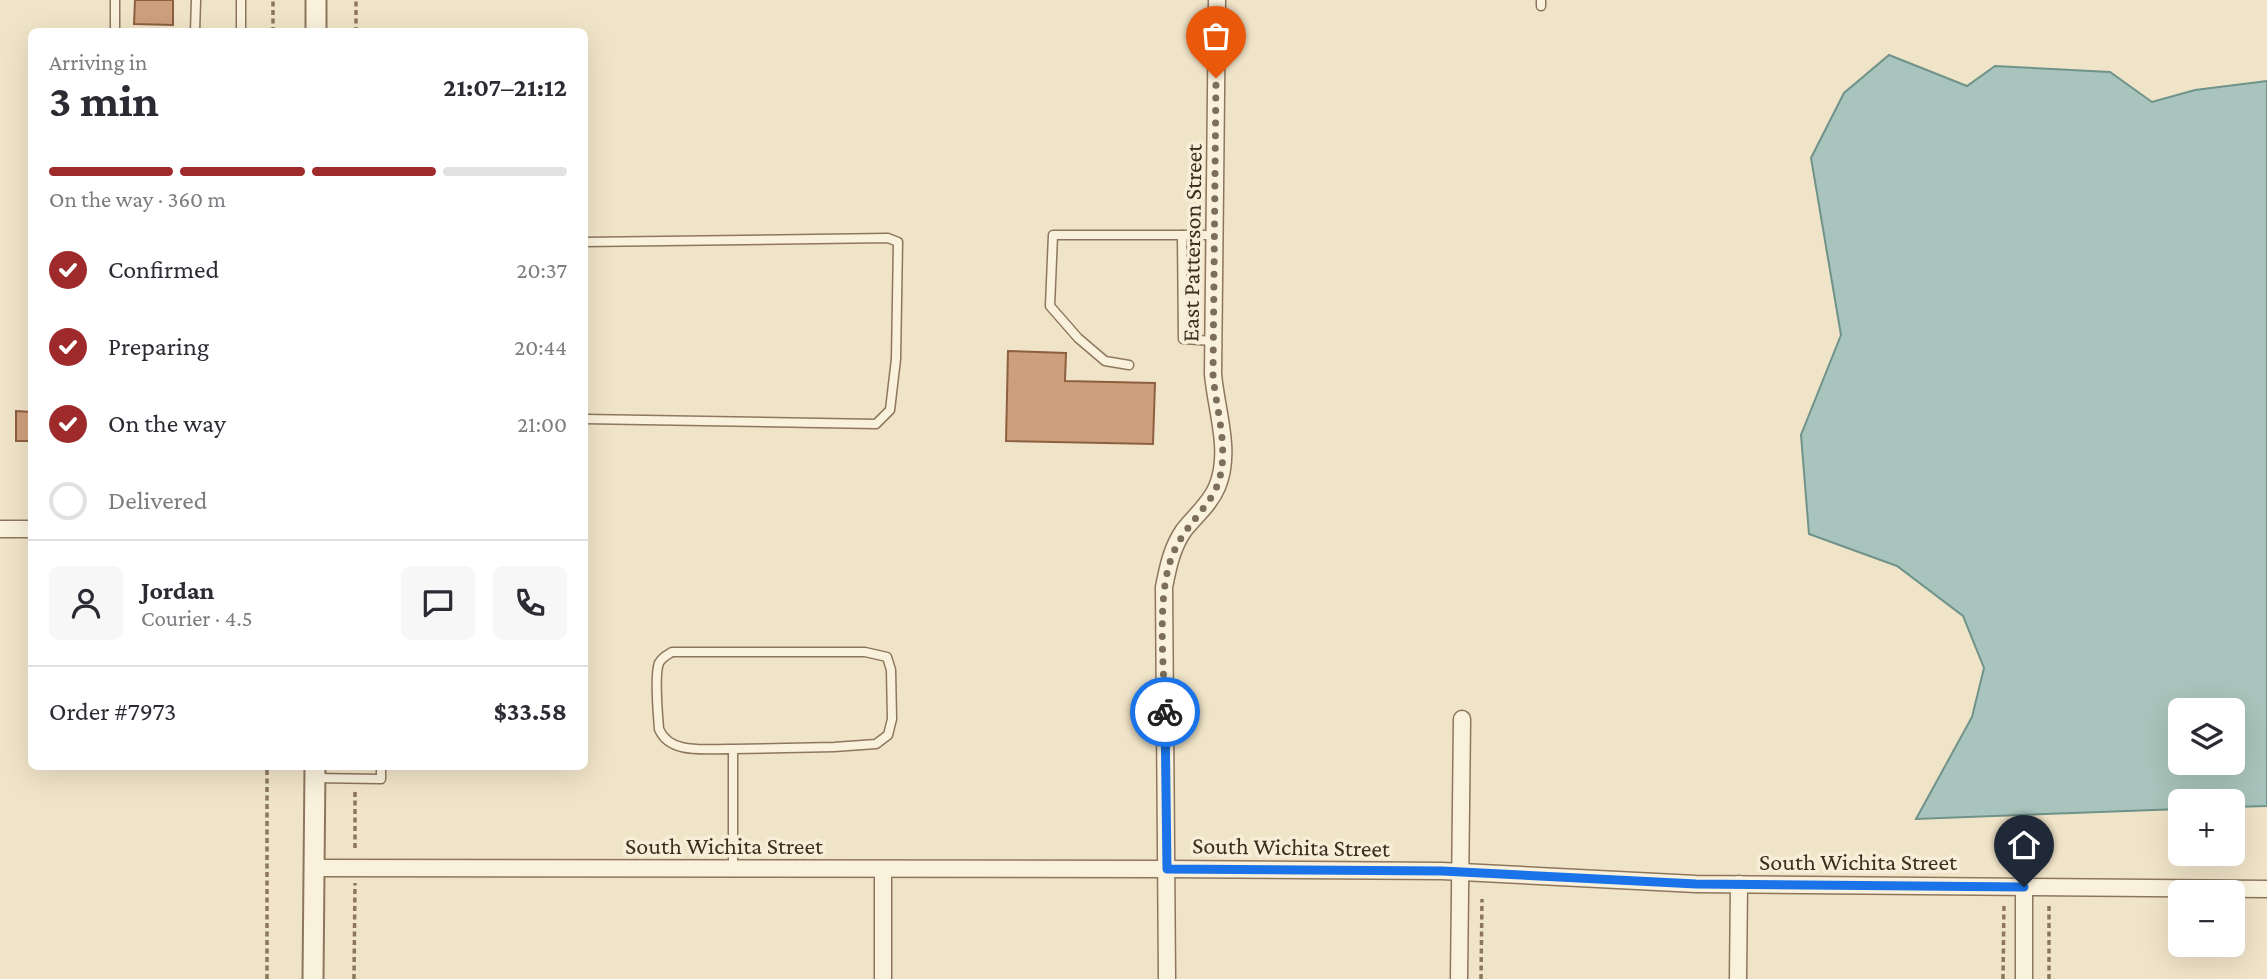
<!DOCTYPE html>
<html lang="en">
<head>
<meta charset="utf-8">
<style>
  :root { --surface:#fff; --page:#f7f7f7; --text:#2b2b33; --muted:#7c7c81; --line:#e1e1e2; --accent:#9e2a2b }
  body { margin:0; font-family:"Crimson Pro",serif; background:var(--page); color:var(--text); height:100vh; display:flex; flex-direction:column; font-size:26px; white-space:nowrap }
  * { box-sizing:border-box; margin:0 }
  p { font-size:23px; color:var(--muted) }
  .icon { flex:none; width:38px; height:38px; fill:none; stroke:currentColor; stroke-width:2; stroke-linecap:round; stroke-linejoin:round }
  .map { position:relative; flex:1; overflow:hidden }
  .panel { position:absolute; left:28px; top:28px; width:560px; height:742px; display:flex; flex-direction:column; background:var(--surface); border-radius:10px; box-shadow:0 7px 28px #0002 }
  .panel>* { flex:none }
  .tools { position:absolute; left:2168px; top:698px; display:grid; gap:14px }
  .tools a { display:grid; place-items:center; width:77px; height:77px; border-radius:10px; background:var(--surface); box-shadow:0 7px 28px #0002; font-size:35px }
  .pin { position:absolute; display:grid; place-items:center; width:60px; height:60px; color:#fff; margin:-72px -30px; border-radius:50% 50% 50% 0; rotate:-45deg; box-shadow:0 0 7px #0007 }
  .pin .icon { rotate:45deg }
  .courier { position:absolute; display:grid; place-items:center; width:70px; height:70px; margin:-35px; border:5px solid #1a73e8; border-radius:50%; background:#fff; color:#222; box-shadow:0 2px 9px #0007 }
  .summary em { font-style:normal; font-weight:700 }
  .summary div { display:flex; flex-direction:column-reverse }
  .summary { display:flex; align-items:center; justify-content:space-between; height:119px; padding:0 21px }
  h1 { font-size:46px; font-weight:700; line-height:52px }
  .bar { display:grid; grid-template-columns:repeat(4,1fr); gap:10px 7px; align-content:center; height:84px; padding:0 21px }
  .bar i { height:9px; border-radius:5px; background:var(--line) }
  .bar .selected { background:var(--accent) }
  .bar p { grid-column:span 4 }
  .line { display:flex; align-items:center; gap:18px; padding:0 21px; border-top:2px solid var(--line) }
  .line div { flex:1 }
  .round { display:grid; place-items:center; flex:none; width:74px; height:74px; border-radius:10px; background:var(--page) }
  ol { padding:0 21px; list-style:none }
  li { display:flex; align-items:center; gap:21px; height:77px }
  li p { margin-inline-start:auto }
  li .icon { padding:7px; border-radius:50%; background:var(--accent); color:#fff; stroke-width:4 }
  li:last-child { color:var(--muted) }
  li i { width:38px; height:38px; border:4px solid var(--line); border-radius:50% }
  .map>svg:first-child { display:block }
  .water { fill:#a9c4bc; stroke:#6f938a; stroke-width:2; fill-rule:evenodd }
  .building { fill:#cf9f7d; stroke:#8d5f41; stroke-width:2 }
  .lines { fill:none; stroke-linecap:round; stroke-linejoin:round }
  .service-casing { stroke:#8d765c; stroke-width:11 }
  .minor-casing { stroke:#8d765c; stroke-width:19 }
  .tertiary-casing { stroke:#8d765c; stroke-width:23 }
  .path { stroke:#8d765c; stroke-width:3.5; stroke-dasharray:5 3.5; stroke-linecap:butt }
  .service { stroke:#faf1dc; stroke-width:8 }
  .minor { stroke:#faf1dc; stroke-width:16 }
  .tertiary { stroke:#faf1dc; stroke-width:19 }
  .done { stroke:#7c6e5b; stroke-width:7; stroke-dasharray:0 12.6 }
  .route { stroke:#1a73e8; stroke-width:9 }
  .labels { text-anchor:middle; stroke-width:7; stroke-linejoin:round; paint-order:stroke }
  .street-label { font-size:24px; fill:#3d2e20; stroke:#f7eed8 }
</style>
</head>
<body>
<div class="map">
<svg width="2267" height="979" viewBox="0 0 2267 979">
  <rect width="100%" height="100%" fill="#f0e4c8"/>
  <path class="water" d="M 1889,55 L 1967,86 L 1995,66 L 2110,72 L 2152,102 L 2195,90 L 2267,81 L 2267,806 L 2233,807 L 2233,802 L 2180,802 L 2180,809 L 1916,819 L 1972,717 L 1984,668 L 1963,616 L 1897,566 L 1809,534 L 1801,435 L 1841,335 L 1811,158 L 1844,93 ZM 2180,710 L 2233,710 L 2233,763 L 2180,763 Z"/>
  <g class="building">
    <path d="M 135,0 L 173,0 L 173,25 L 134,24 Z"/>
    <path d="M 1008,351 L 1066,353 L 1065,381 L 1155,383 L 1153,444 L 1006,441 Z"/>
    <path d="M 16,411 L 32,412 L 32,441 L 16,441 Z"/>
  </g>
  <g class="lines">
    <g class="service-casing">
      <g id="service">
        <path d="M 1541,6 L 1541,0"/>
        <path d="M 115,32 L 115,0"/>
        <path d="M 195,32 L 196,0"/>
        <path d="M 241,32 L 241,0"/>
        <path d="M 1182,235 L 1183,339 L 1213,341"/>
        <path d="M 584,242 L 888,238 L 898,242 L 896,359 L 890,410 L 876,424 L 584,419"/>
        <path d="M 1129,365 L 1105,361 L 1078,338 L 1050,306 L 1053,235 L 1215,235"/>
        <path d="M 733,749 L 834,747 L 876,744 L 888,735 L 892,719 L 891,670 L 887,657 L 865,652 L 672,652 C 667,655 662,657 659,663 C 654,676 658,714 659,729 C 670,756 709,748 733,749 L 733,869"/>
        <path d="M 315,778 L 381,779 L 381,766"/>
      </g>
    </g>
    <g class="minor-casing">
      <g id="minor">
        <path d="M 0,529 L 32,529"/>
        <path d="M 314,868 L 1167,869 L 1442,871 L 1696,884 L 2267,889"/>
        <path d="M 883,870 L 883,979"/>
        <path d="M 1167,979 L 1164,587 C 1168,567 1172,547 1184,530 C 1195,516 1210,504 1217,487 C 1232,452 1216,410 1213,374 L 1217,0"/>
        <path d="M 1459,979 L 1462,719"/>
        <path d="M 1738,979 L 1739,884"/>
        <path d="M 2024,979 L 2024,887"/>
      </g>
    </g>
    <g class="tertiary-casing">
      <g id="tertiary">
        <path d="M 316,0 L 316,32"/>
        <path d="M 313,979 L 315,766"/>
      </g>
    </g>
    <g class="path">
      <path d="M 273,32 L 273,0"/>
      <path d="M 356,32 L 356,0"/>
      <path d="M 355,792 L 355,851"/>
      <path d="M 267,979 L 267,766"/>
      <path d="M 354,979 L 355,883"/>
      <path d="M 1481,979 L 1482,899"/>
      <path d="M 2003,979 L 2004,903"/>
      <path d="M 2049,979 L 2049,904"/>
    </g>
    <use href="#service" class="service"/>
    <use href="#minor" class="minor"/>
    <use href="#tertiary" class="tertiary"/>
  </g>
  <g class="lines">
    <path class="done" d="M 1165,712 C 1164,668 1157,603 1170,562 C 1178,536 1195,521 1210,499 C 1235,463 1216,414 1213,374 L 1216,78"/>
    <path class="route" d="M 1165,712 L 1167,869 L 1442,871 L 1696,884 L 2024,887"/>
  </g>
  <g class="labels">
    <g class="street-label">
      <text transform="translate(1192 243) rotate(-89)" y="8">East Patterson Street</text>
      <text x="724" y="854">South Wichita Street</text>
      <text transform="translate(1291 847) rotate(1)" y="8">South Wichita Street</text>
      <text x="1858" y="870">South Wichita Street</text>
    </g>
  </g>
</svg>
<div class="tools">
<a><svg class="icon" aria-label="layers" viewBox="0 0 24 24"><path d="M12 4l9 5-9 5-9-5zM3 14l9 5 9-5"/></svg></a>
<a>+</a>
<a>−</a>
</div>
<div class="pin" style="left:1216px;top:78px;background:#ea580c"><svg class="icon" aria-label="bag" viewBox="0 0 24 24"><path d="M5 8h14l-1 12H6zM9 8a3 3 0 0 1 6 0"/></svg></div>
<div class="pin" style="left:2024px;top:887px;background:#1f2937"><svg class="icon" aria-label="home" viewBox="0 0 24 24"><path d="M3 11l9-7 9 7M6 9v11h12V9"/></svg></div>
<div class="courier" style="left:1165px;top:712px"><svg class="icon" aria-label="bike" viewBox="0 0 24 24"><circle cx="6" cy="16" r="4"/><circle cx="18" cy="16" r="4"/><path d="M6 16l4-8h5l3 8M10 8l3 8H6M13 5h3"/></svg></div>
<section class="panel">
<div class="summary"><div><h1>3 min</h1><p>Arriving in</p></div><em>21:07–21:12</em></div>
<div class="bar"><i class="selected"></i><i class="selected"></i><i class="selected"></i><i></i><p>On the way · 360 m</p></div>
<ol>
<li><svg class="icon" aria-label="check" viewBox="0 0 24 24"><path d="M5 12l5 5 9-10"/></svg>Confirmed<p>20:37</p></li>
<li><svg class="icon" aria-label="check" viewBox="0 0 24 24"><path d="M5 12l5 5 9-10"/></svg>Preparing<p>20:44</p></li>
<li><svg class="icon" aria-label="check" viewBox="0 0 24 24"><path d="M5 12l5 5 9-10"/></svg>On the way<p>21:00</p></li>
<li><i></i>Delivered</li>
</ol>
<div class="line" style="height:126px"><a class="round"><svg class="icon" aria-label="person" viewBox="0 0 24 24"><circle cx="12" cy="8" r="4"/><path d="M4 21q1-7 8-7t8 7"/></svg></a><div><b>Jordan</b><p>Courier · 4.5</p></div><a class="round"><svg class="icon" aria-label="chat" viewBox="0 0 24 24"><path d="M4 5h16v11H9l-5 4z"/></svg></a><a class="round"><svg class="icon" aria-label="phone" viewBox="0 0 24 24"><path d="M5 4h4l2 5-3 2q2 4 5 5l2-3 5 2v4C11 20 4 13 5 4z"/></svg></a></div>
<div class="line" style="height:91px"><div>Order #7973</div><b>$33.58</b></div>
</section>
</div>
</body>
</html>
